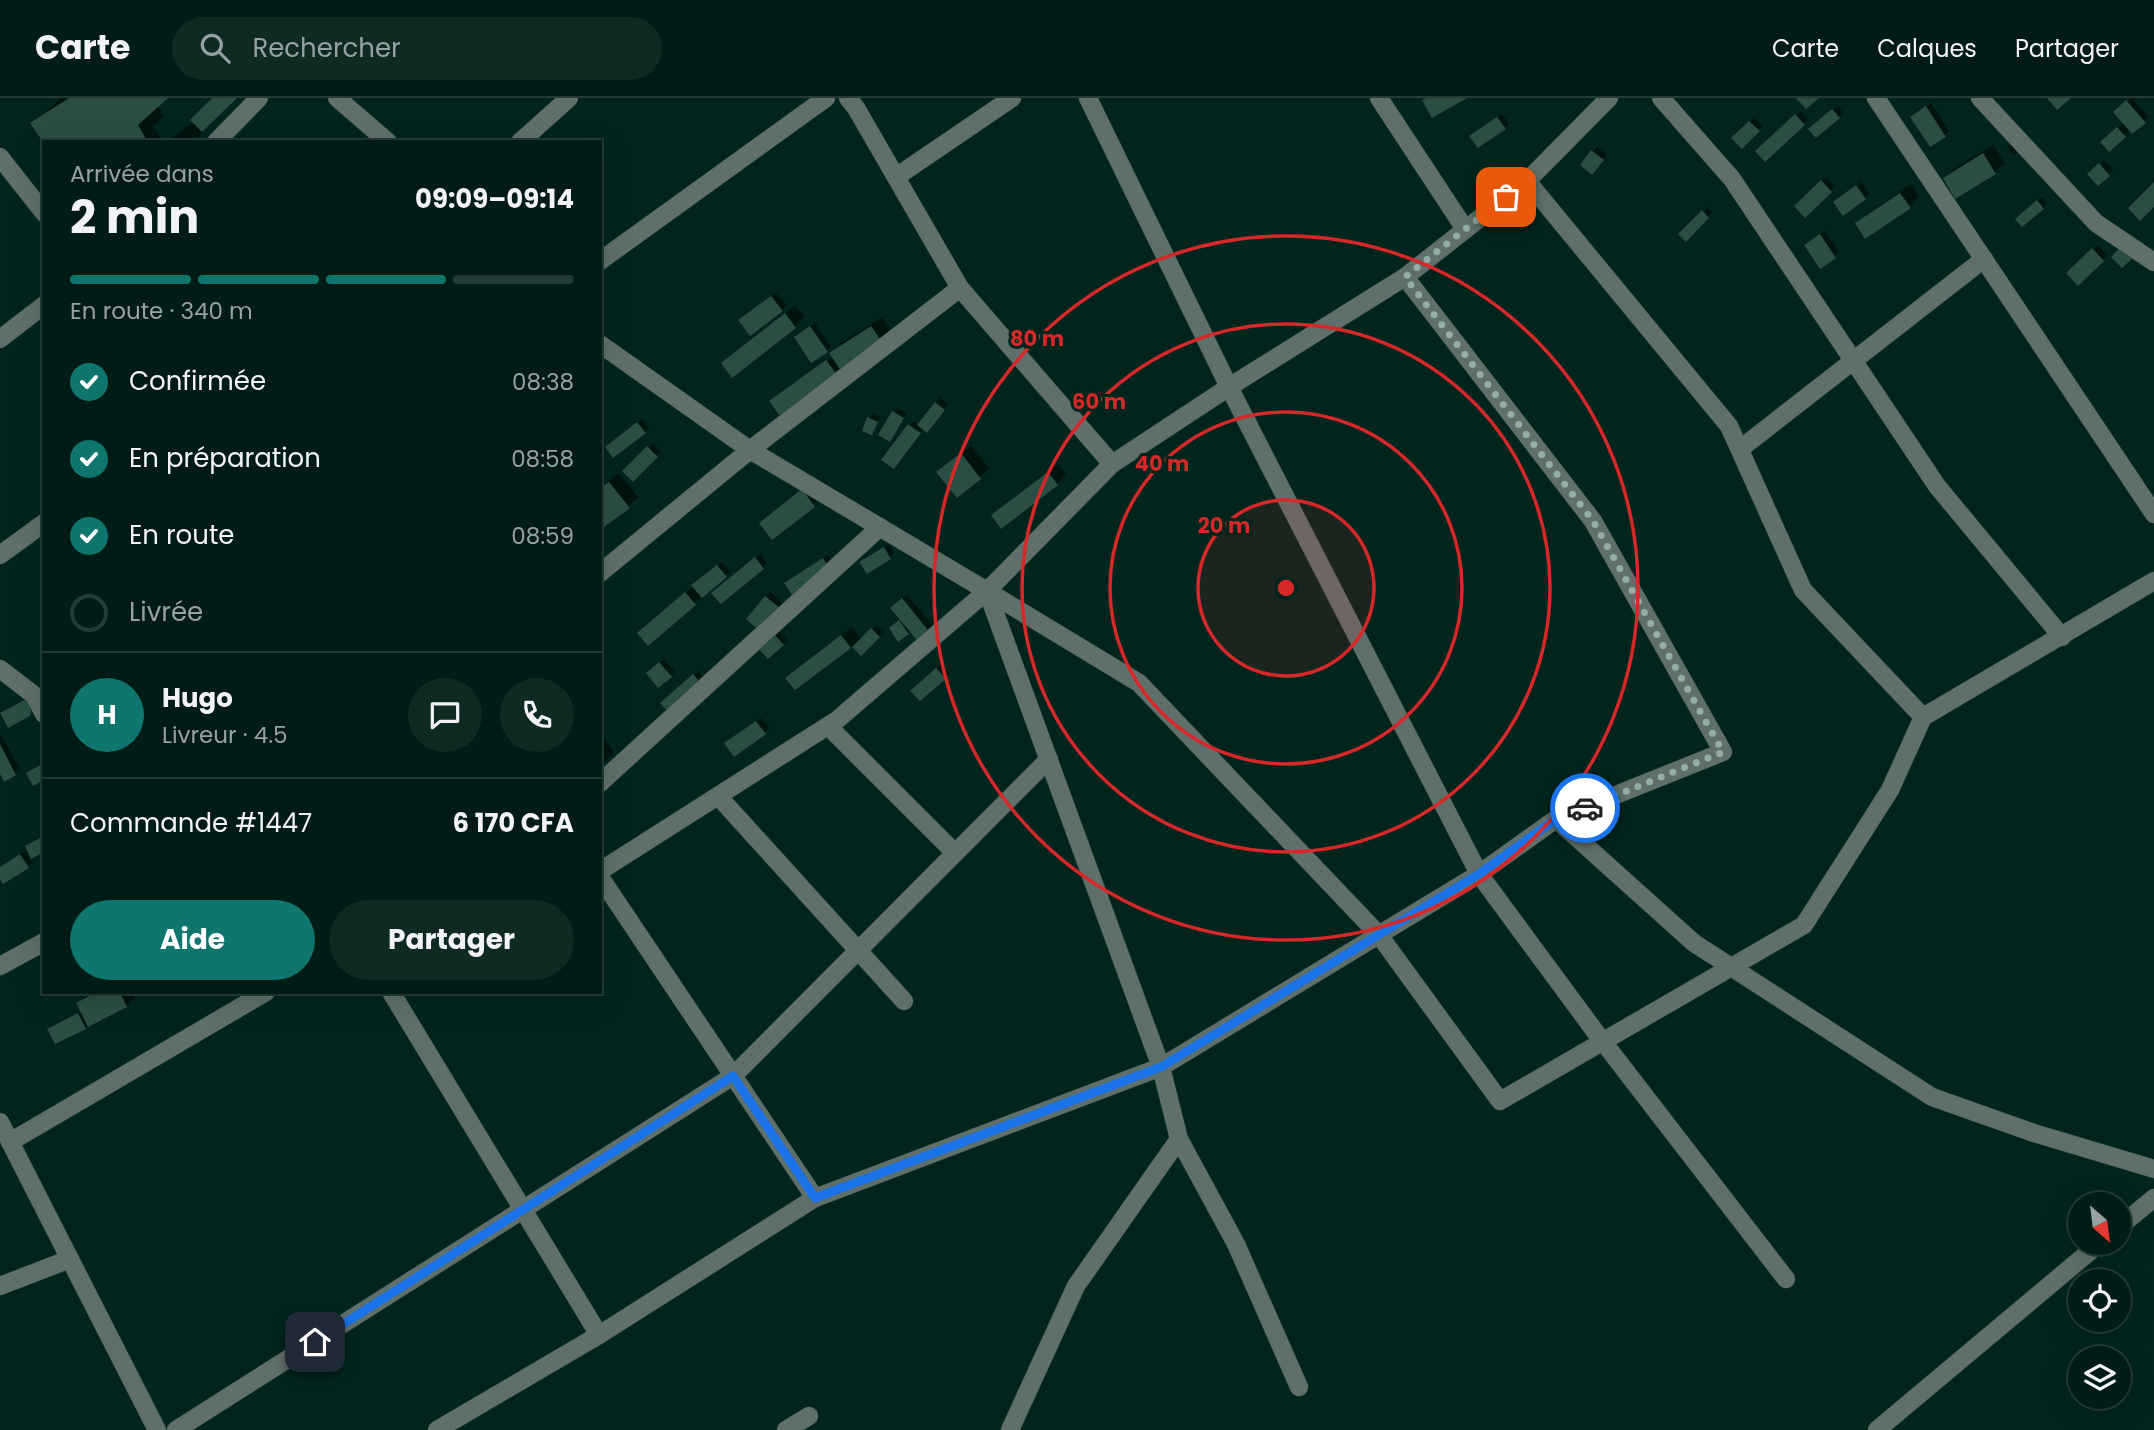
<!DOCTYPE html>
<html lang="fr">
<head>
<meta charset="utf-8">
<style>
  :root { --surface:#011c16; --page:#0f2923; --text:#f1f3f6; --muted:#96a1a1; --line:#233a35; --accent:#0f766e }
  body { margin:0; font-family:Poppins,sans-serif; background:var(--page); color:var(--text); height:100vh; display:flex; flex-direction:column; font-size:26px; white-space:nowrap }
  * { box-sizing:border-box; margin:0 }
  p { font-size:23px; color:var(--muted) }
  .icon { flex:none; width:38px; height:38px; fill:none; stroke:currentColor; stroke-width:2; stroke-linecap:round; stroke-linejoin:round }
  .map { position:relative; flex:1; overflow:hidden }
  .details { position:absolute; left:42px; top:42px; width:560px; height:854px; display:flex; flex-direction:column; background:var(--surface); border-radius:0px; box-shadow:0 7px 28px #0002,0 0 0 2px var(--line) }
  .details>* { flex:none }
  .needle { width:46px; rotate:152deg }
  .fabs { position:absolute; left:2068px; top:1094px; display:grid; gap:14px }
  .fabs a { display:grid; place-items:center; width:63px; height:63px; border-radius:50%; background:var(--surface); box-shadow:0 7px 28px #0002,0 0 0 2px var(--line); font-size:35px }
  .pin { position:absolute; display:grid; place-items:center; width:60px; height:60px; color:#fff; margin:-30px; border-radius:14px; box-shadow:0 4px 10px #0006 }
  .courier { position:absolute; display:grid; place-items:center; width:70px; height:70px; margin:-35px; border:5px solid #1a73e8; border-radius:50%; background:#fff; color:#222; box-shadow:0 2px 9px #0007 }
  .overview em { font-style:normal; font-weight:700 }
  .overview div { display:flex; flex-direction:column-reverse }
  .overview { display:flex; align-items:center; justify-content:space-between; height:119px; padding:0 28px }
  h1 { font-size:46px; font-weight:700; line-height:52px }
  .bar { display:grid; grid-template-columns:repeat(4,1fr); gap:10px 7px; align-content:center; height:84px; padding:0 28px }
  .bar i { height:9px; border-radius:5px; background:var(--line) }
  .bar .current { background:var(--accent) }
  .bar p { grid-column:span 4 }
  .line { display:flex; align-items:center; gap:18px; padding:0 28px; border-top:2px solid var(--line) }
  .line div { flex:1 }
  .round { display:grid; place-items:center; flex:none; width:74px; height:74px; border-radius:37px; background:var(--page) }
  ol { padding:0 28px; list-style:none }
  li { display:flex; align-items:center; gap:21px; height:77px }
  li p { margin-inline-start:auto }
  li .icon { padding:7px; border-radius:50%; background:var(--accent); color:#fff; stroke-width:4 }
  li:last-child { color:var(--muted) }
  li i { width:38px; height:38px; border:4px solid var(--line); border-radius:50% }
  .cta { display:flex; gap:14px; margin-top:auto; padding:14px 28px }
  .cta a { flex:1; height:80px; border-radius:42px; background:var(--accent); color:#fff; font-size:28px; font-weight:700; line-height:80px; text-align:center }
  .cta a+a { background:var(--page); color:var(--text) }
  header { display:flex; align-items:center; gap:42px; box-sizing:border-box; height:98px; padding:0 35px; background:var(--surface); border-bottom:2px solid var(--line) }
  header strong { font-size:33px }
  nav { display:flex; gap:38px; margin-inline-start:auto; font-size:24px }
  .search { width:490px; height:63px; background:var(--page); display:flex; align-items:center; gap:18px; box-sizing:border-box; padding:0 24px; border-radius:38px; color:var(--muted); font-size:26px }
  .map>svg:first-child { display:block }
  .shadow { fill:#0007 }
  .building { fill:#2b4e44 }
  .lines { fill:none; stroke-linecap:round; stroke-linejoin:round }
  .minor-casing { stroke:#21423b; stroke-width:19 }
  .minor { stroke:#606f6a; stroke-width:18 }
  .done { stroke:#94ada6; stroke-width:7; stroke-dasharray:0 12.6 }
  .route { stroke:#1a73e8; stroke-width:9 }
  .ring { fill:none; stroke:#d62828; stroke-width:3.5 }
  .centre { fill:#d62828; stroke:#01251d; stroke-width:3.5 }
  .ring-label { font-size:21px; text-anchor:middle; font-weight:bold; fill:#d62828; stroke:#01251d; stroke-width:6; stroke-linejoin:round; paint-order:stroke }
</style>
</head>
<body>
<header>
<strong>Carte</strong>
<div class="search"><svg class="icon" aria-label="search" viewBox="0 0 24 24"><circle cx="10" cy="10" r="6"/><path d="M15 15l6 6"/></svg>Rechercher</div>
<nav><a>Carte</a><a>Calques</a><a>Partager</a></nav>
</header>
<div class="map">
<svg width="2154" height="1332" viewBox="0 0 2154 1332">
  <rect width="100%" height="100%" fill="#01251d"/>
  <g class="shadow">
    <path d="M 61,0 L 166,0 L 157,7 L 164,18 L 153,28 L 164,44 L 46,44 L 32,26 Z"/>
    <path d="M 214,0 L 234,0 L 202,31 L 204,33 L 194,44 L 165,44 L 194,24 Z"/>
    <path d="M 2132,0 L 2149,19 L 2133,34 L 2131,31 L 2109,51 L 2102,44 L 2124,24 L 2115,14 Z"/>
    <path d="M 1931,5 L 1949,33 L 1945,37 L 1916,15 Z"/>
    <path d="M 1838,8 L 1843,15 L 1839,19 L 1815,26 Z"/>
    <path d="M 1801,13 L 1808,21 L 1765,61 L 1757,53 Z"/>
    <path d="M 1502,16 L 1509,26 L 1504,30 L 1476,34 Z"/>
    <path d="M 1754,20 L 1763,28 L 1742,49 L 1734,40 Z"/>
    <path d="M 2012,45 L 2023,50 L 2013,57 L 2007,49 Z"/>
    <path d="M 1993,47 L 2005,65 L 1995,74 L 1945,80 L 1955,70 Z"/>
    <path d="M 1597,49 L 1607,57 L 1597,71 L 1582,67 Z"/>
    <path d="M 2104,62 L 2113,72 L 2098,86 L 2090,76 Z"/>
    <path d="M 1826,79 L 1835,88 L 1805,118 L 1796,108 Z"/>
    <path d="M 1861,84 L 1869,95 L 1865,100 L 1840,100 Z"/>
    <path d="M 1911,86 L 1919,98 L 1910,108 L 1857,126 L 1867,116 Z"/>
    <path d="M 2042,99 L 2047,106 L 2043,110 L 2021,117 Z"/>
    <path d="M 1707,109 L 1712,114 L 1686,141 L 1681,136 Z"/>
    <path d="M 1825,133 L 1839,154 L 1835,158 L 1811,143 Z"/>
    <path d="M 2098,147 L 2107,157 L 2078,185 L 2068,175 Z"/>
    <path d="M 776,195 L 786,207 L 782,212 L 745,218 Z"/>
    <path d="M 795,207 L 805,219 L 795,229 L 723,265 Z"/>
    <path d="M 882,219 L 892,236 L 836,276 L 771,303 L 779,295 L 779,298 L 834,258 L 832,255 L 841,245 Z"/>
    <path d="M 815,225 L 831,249 L 826,253 L 801,235 Z"/>
    <path d="M 940,300 L 948,306 L 932,328 L 924,330 L 898,365 L 909,327 L 914,323 L 919,327 Z"/>
    <path d="M 898,310 L 907,315 L 890,342 L 880,336 Z"/>
    <path d="M 873,316 L 881,319 L 872,335 L 869,320 Z"/>
    <path d="M 642,321 L 649,330 L 645,334 L 611,345 Z"/>
    <path d="M 653,345 L 661,354 L 633,382 L 624,373 Z"/>
    <path d="M 971,347 L 989,370 L 980,380 L 948,365 Z"/>
    <path d="M 1058,366 L 1066,376 L 1057,386 L 993,418 Z"/>
    <path d="M 619,375 L 638,399 L 628,409 L 600,390 Z"/>
    <path d="M 812,383 L 823,398 L 773,439 L 761,425 Z"/>
    <path d="M 889,446 L 894,455 L 890,459 L 866,460 Z"/>
    <path d="M 760,456 L 767,465 L 763,470 L 718,491 Z"/>
    <path d="M 828,457 L 834,467 L 790,481 Z"/>
    <path d="M 722,464 L 730,474 L 648,545 L 649,525 Z"/>
    <path d="M 770,494 L 783,505 L 765,527 L 766,499 Z"/>
    <path d="M 907,497 L 936,531 L 921,544 L 910,532 L 908,535 L 895,525 L 902,521 L 893,510 Z"/>
    <path d="M 876,527 L 883,534 L 861,556 L 852,547 L 796,590 L 788,580 L 852,529 L 862,542 Z"/>
    <path d="M 776,530 L 787,542 L 768,559 Z"/>
    <path d="M 664,561 L 675,574 L 670,578 L 653,571 Z"/>
    <path d="M 941,567 L 949,575 L 944,579 L 917,588 Z"/>
    <path d="M 698,573 L 706,582 L 663,605 Z"/>
    <path d="M 761,620 L 769,630 L 765,635 L 731,640 Z"/>
    <path d="M 600,633 L 614,655 L 600,668 Z"/>
    <path d="M 0,635 L 20,671 L 5,681 L 0,672 Z"/>
    <path d="M 25,753 L 32,765 L 28,769 L 0,778 L 0,769 Z"/>
    <path d="M 90,894 L 134,894 L 136,898 L 126,908 L 85,930 L 49,931 L 82,913 L 78,905 Z"/>
  </g>
  <g class="building">
    <path d="M 69,0 L 168,0 L 138,27 L 145,39 L 140,44 L 43,44 L 30,25 Z"/>
    <path d="M 212,0 L 237,0 L 202,34 L 190,22 Z"/>
    <path d="M 1426,0 L 1467,0 L 1432,20 L 1422,2 Z"/>
    <path d="M 1796,0 L 1819,0 L 1806,11 Z"/>
    <path d="M 2047,0 L 2071,0 L 2057,12 Z"/>
    <path d="M 2126,2 L 2146,25 L 2132,36 L 2113,14 Z"/>
    <path d="M 1926,8 L 1946,39 L 1930,49 L 1910,19 Z"/>
    <path d="M 1832,11 L 1840,20 L 1816,40 L 1808,31 Z"/>
    <path d="M 1795,16 L 1805,27 L 1765,64 L 1755,53 Z"/>
    <path d="M 1497,19 L 1506,31 L 1478,50 L 1469,38 Z"/>
    <path d="M 1749,23 L 1760,33 L 1742,51 L 1731,40 Z"/>
    <path d="M 2117,29 L 2126,39 L 2109,54 L 2100,44 Z"/>
    <path d="M 1591,52 L 1604,62 L 1592,77 L 1580,67 Z"/>
    <path d="M 1983,55 L 1996,76 L 1955,101 L 1943,80 Z"/>
    <path d="M 2099,65 L 2110,78 L 2098,88 L 2087,76 Z"/>
    <path d="M 1821,82 L 1832,94 L 1805,120 L 1794,108 Z"/>
    <path d="M 2154,84 L 2154,109 L 2140,123 L 2128,110 Z"/>
    <path d="M 1856,87 L 1866,101 L 1843,118 L 1833,104 Z"/>
    <path d="M 1900,95 L 1911,110 L 1865,141 L 1855,125 Z"/>
    <path d="M 2037,102 L 2044,111 L 2022,129 L 2015,121 Z"/>
    <path d="M 1702,112 L 1709,120 L 1686,144 L 1678,136 Z"/>
    <path d="M 1820,136 L 1836,160 L 1820,171 L 1804,147 Z"/>
    <path d="M 2124,146 L 2136,157 L 2122,170 L 2111,159 Z"/>
    <path d="M 2092,150 L 2104,163 L 2078,188 L 2066,175 Z"/>
    <path d="M 771,198 L 783,213 L 750,238 L 738,222 Z"/>
    <path d="M 785,215 L 796,230 L 732,280 L 721,265 Z"/>
    <path d="M 810,228 L 828,254 L 811,265 L 794,239 Z"/>
    <path d="M 871,228 L 884,247 L 842,274 L 829,255 Z"/>
    <path d="M 826,262 L 837,277 L 780,318 L 769,303 Z"/>
    <path d="M 935,304 L 945,312 L 927,335 L 917,327 Z"/>
    <path d="M 892,313 L 904,320 L 890,344 L 878,337 Z"/>
    <path d="M 867,319 L 878,324 L 872,337 L 862,333 Z"/>
    <path d="M 637,324 L 646,335 L 613,360 L 605,349 Z"/>
    <path d="M 908,326 L 921,335 L 894,371 L 881,362 Z"/>
    <path d="M 647,348 L 658,359 L 633,384 L 622,373 Z"/>
    <path d="M 961,355 L 981,381 L 957,400 L 936,374 Z"/>
    <path d="M 1048,374 L 1058,387 L 1001,431 L 991,417 Z"/>
    <path d="M 609,384 L 630,410 L 600,432 L 600,390 Z"/>
    <path d="M 802,391 L 815,409 L 772,442 L 759,425 Z"/>
    <path d="M 884,449 L 891,461 L 867,476 L 859,464 Z"/>
    <path d="M 755,459 L 764,471 L 721,506 L 711,495 Z"/>
    <path d="M 823,460 L 831,473 L 793,498 L 784,485 Z"/>
    <path d="M 717,467 L 727,479 L 702,500 L 691,487 Z"/>
    <path d="M 685,494 L 696,507 L 648,548 L 637,535 Z"/>
    <path d="M 765,498 L 780,510 L 761,534 L 746,521 Z"/>
    <path d="M 902,500 L 932,537 L 920,546 L 890,510 Z"/>
    <path d="M 899,522 L 909,536 L 898,544 L 889,530 Z"/>
    <path d="M 871,530 L 880,539 L 861,558 L 852,549 Z"/>
    <path d="M 771,533 L 784,547 L 768,561 L 755,547 Z"/>
    <path d="M 841,537 L 851,550 L 795,592 L 785,580 Z"/>
    <path d="M 659,564 L 672,579 L 658,590 L 646,575 Z"/>
    <path d="M 936,570 L 946,581 L 920,603 L 910,593 Z"/>
    <path d="M 693,576 L 703,588 L 671,617 L 660,605 Z"/>
    <path d="M 34,597 L 30,618 L 8,630 L 0,615 Z"/>
    <path d="M 756,623 L 766,636 L 734,659 L 724,645 Z"/>
    <path d="M 0,646 L 16,677 L 4,684 L 0,676 Z"/>
    <path d="M 44,665 L 44,682 L 33,688 L 26,675 Z"/>
    <path d="M 44,738 L 44,754 L 31,761 L 25,748 Z"/>
    <path d="M 20,756 L 29,770 L 3,786 L 0,781 L 0,769 Z"/>
    <path d="M 97,894 L 120,894 L 127,909 L 88,929 L 76,905 Z"/>
    <path d="M 78,915 L 86,931 L 55,946 L 47,931 Z"/>
  </g>
  <g class="lines">
    <g class="minor-casing">
      <g id="minor">
        <path d="M 337,0 L 388,44"/>
        <path d="M 848,0 L 856,10 L 960,190 L 1112,366"/>
        <path d="M 1088,0 L 1229,289 L 1479,776 L 1594,932 L 1786,1181"/>
        <path d="M 1379,0 L 1465,131"/>
        <path d="M 1661,0 L 1732,81 L 1937,388 L 2062,539"/>
        <path d="M 1876,0 L 2154,416"/>
        <path d="M 1980,0 L 2096,125 L 2154,164"/>
        <path d="M 216,44 L 259,0"/>
        <path d="M 520,44 L 569,0"/>
        <path d="M 0,59 L 44,115"/>
        <path d="M 896,79 L 1012,0"/>
        <path d="M 1527,83 L 1729,328 L 1803,492 L 1923,619"/>
        <path d="M 600,163 L 826,0"/>
        <path d="M 1405,179 L 1593,423 L 1723,654 L 1556,721"/>
        <path d="M 0,241 L 44,207"/>
        <path d="M 600,246 L 750,352 L 987,493 L 1161,969 L 1179,1041 L 1076,1188 L 1010,1332"/>
        <path d="M 1740,351 L 1984,161"/>
        <path d="M 0,457 L 44,425"/>
        <path d="M 600,475 L 750,352 L 960,190"/>
        <path d="M 987,493 L 1139,585 L 1379,837 L 1500,1003 L 1804,827 L 1890,692 L 1923,619 L 2154,483"/>
        <path d="M 0,571 L 34,597 L 44,616"/>
        <path d="M 828,628 L 955,755"/>
        <path d="M 600,685 L 880,429"/>
        <path d="M 718,698 L 904,903"/>
        <path d="M 600,773 L 837,622 L 987,493 L 1112,366 L 1229,289 L 1405,179 L 1527,83 L 1609,0"/>
        <path d="M 600,779 L 815,1100"/>
        <path d="M 0,868 L 44,844"/>
        <path d="M 391,894 L 599,1237"/>
        <path d="M 0,1024 L 157,1332"/>
        <path d="M 1179,1041 L 1236,1146 L 1299,1289"/>
        <path d="M 10,1044 L 266,894"/>
        <path d="M 2119,1129 L 2154,1100"/>
        <path d="M 0,1188 L 70,1161"/>
        <path d="M 176,1332 L 733,978 L 1049,661"/>
        <path d="M 437,1332 L 599,1237 L 815,1100 L 1161,969 L 1479,776 L 1556,721 L 1694,845 L 1932,999 L 2034,1035 L 2154,1071"/>
        <path d="M 786,1332 L 809,1318"/>
        <path d="M 1877,1332 L 2101,1144"/>
      </g>
    </g>
    <use href="#minor" class="minor"/>
  </g>
  <g class="lines">
    <path class="done" d="M 1506,99 L 1405,179 L 1593,423 L 1723,654 L 1585,710"/>
    <path class="route" d="M 315,1244 L 733,978 L 815,1100 L 1161,969 L 1479,776 L 1556,721 L 1585,710"/>
  </g>
  <circle cx="1286" cy="490" r="88" fill="#d62828" fill-opacity=".12"/>
  <g class="ring">
    <circle cx="1286" cy="490" r="88"/>
    <circle cx="1286" cy="490" r="176"/>
    <circle cx="1286" cy="490" r="264"/>
    <circle cx="1286" cy="490" r="352"/>
  </g>
  <circle cx="1286" cy="490" r="10" class="centre"/>
  <g class="ring-label">
    <text x="1037" y="248">80 m</text>
    <text x="1099" y="311">60 m</text>
    <text x="1162" y="373">40 m</text>
    <text x="1224" y="435">20 m</text>
  </g>
</svg>
<div class="fabs">
<a><svg class="needle" viewBox="-14 -14 28 28"><path d="M0-13l5 13h-10z" fill="#e53935"/><path d="M0 13l5-13h-10z" fill="#96a1a1"/></svg></a>
<a><svg class="icon" aria-label="locate" viewBox="0 0 24 24"><circle cx="12" cy="12" r="6"/><path d="M12 2v4M12 18v4M2 12h4M18 12h4"/></svg></a>
<a><svg class="icon" aria-label="layers" viewBox="0 0 24 24"><path d="M12 4l9 5-9 5-9-5zM3 14l9 5 9-5"/></svg></a>
</div>
<div class="pin" style="left:1506px;top:99px;background:#ea580c"><svg class="icon" aria-label="bag" viewBox="0 0 24 24"><path d="M5 8h14l-1 12H6zM9 8a3 3 0 0 1 6 0"/></svg></div>
<div class="pin" style="left:315px;top:1244px;background:#1f2937"><svg class="icon" aria-label="home" viewBox="0 0 24 24"><path d="M3 11l9-7 9 7M6 9v11h12V9"/></svg></div>
<div class="courier" style="left:1585px;top:710px"><svg class="icon" aria-label="car" viewBox="0 0 24 24"><path d="M5 17H2v-5l4-1 3-4h7l3 4 3 1v5h-3M9 17h6M6 11h13"/><circle cx="7" cy="17" r="2"/><circle cx="17" cy="17" r="2"/></svg></div>
<section class="details">
<div class="overview"><div><h1>2 min</h1><p>Arrivée dans</p></div><em>09:09–09:14</em></div>
<div class="bar"><i class="current"></i><i class="current"></i><i class="current"></i><i></i><p>En route · 340 m</p></div>
<ol>
<li><svg class="icon" aria-label="check" viewBox="0 0 24 24"><path d="M5 12l5 5 9-10"/></svg>Confirmée<p>08:38</p></li>
<li><svg class="icon" aria-label="check" viewBox="0 0 24 24"><path d="M5 12l5 5 9-10"/></svg>En préparation<p>08:58</p></li>
<li><svg class="icon" aria-label="check" viewBox="0 0 24 24"><path d="M5 12l5 5 9-10"/></svg>En route<p>08:59</p></li>
<li><i></i>Livrée</li>
</ol>
<div class="line" style="height:126px"><b class="round" style="background:var(--accent);color:#fff">H</b><div><b>Hugo</b><p>Livreur · 4.5</p></div><a class="round"><svg class="icon" aria-label="chat" viewBox="0 0 24 24"><path d="M4 5h16v11H9l-5 4z"/></svg></a><a class="round"><svg class="icon" aria-label="phone" viewBox="0 0 24 24"><path d="M5 4h4l2 5-3 2q2 4 5 5l2-3 5 2v4C11 20 4 13 5 4z"/></svg></a></div>
<div class="line" style="height:91px"><div>Commande #1447</div><b>6 170 CFA</b></div>
<div class="cta"><a>Aide</a><a>Partager</a></div>
</section>
</div>
</body>
</html>
